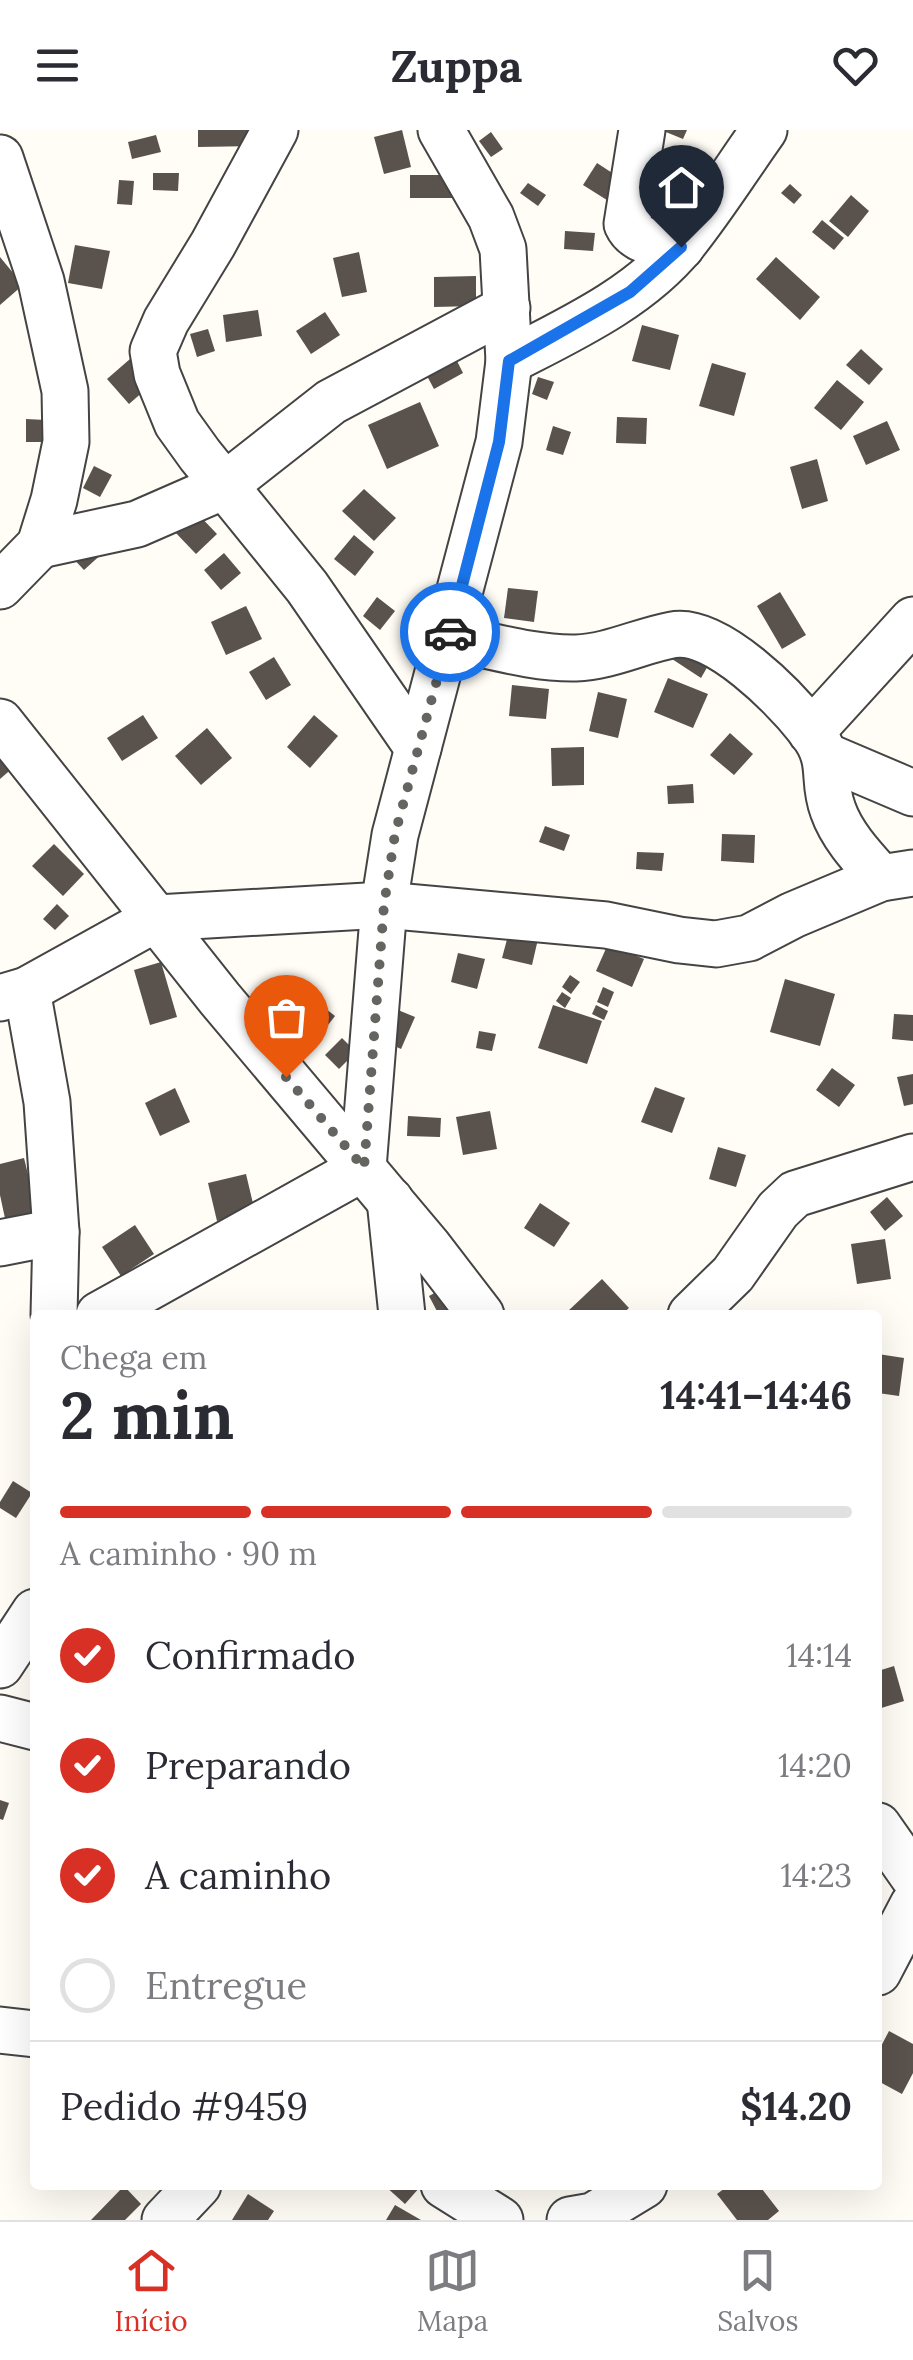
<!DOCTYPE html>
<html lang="pt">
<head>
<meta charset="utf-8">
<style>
  :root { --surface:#fff; --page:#f2f2f3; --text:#2b2b33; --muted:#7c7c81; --line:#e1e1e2; --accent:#d93025 }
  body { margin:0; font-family:Lora,serif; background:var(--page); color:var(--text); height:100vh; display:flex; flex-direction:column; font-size:38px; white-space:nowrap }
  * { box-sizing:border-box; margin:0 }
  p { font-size:32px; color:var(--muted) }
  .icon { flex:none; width:55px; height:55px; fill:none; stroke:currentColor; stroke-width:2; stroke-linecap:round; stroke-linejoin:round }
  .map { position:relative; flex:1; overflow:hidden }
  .side { position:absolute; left:30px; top:1180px; width:852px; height:880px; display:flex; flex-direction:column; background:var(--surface); border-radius:10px; box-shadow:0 10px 40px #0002 }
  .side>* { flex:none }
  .pin { position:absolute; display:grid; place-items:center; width:85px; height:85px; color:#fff; margin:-102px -42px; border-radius:50% 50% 50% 0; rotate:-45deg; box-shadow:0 0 10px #0007 }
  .pin .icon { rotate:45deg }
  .courier { position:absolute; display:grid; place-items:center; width:100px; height:100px; margin:-50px; border:8px solid #1a73e8; border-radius:50%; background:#fff; color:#222; box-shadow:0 2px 12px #0007 }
  .head em { font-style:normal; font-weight:700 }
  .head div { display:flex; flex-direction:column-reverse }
  .head { display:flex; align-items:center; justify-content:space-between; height:170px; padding:0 30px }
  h1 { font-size:65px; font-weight:700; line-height:75px }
  .bar { display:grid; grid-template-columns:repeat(4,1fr); gap:15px 10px; align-content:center; height:120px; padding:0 30px }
  .bar i { height:12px; border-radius:8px; background:var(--line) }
  .bar .selected { background:var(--accent) }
  .bar p { grid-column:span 4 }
  .line { display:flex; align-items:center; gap:25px; padding:0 30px; border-top:2px solid var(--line) }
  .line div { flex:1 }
  ol { padding:0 30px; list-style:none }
  li { display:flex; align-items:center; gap:30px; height:110px }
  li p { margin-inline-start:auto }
  li .icon { padding:10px; border-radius:50%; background:var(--accent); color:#fff; stroke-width:4 }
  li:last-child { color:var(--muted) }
  li i { width:55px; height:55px; border:5px solid var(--line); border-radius:50% }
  header { display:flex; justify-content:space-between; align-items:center; height:130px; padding:0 30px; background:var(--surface); font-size:45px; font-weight:700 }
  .tabs { display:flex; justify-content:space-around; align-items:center; height:140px; border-top:2px solid var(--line); background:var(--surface); font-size:28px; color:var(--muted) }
  .tabs a { display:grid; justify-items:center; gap:5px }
  .tabs .selected { color:var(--accent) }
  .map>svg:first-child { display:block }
  .building { fill:#5a524d }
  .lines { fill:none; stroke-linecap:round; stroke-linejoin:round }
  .minor-casing { stroke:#444; stroke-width:49 }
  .minor { stroke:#fff; stroke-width:45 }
  .done { stroke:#646461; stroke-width:10; stroke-dasharray:0 18 }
  .route { stroke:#1a73e8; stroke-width:12 }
</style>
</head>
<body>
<header><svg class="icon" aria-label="menu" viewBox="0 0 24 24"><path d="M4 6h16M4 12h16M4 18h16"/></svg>Zuppa<svg class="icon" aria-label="heart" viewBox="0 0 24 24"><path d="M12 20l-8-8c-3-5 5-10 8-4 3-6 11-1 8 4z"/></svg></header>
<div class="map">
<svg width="913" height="2090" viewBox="0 0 913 2090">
  <rect width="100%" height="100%" fill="#fffdf5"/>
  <g class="building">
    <path d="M 198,0 L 256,0 L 257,16 L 198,17 Z"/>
    <path d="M 402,0 L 411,37 L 384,44 L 374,7 Z"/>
    <path d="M 661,0 L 687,0 L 683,9 Z"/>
    <path d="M 491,2 L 503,19 L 491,27 L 479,11 Z"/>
    <path d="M 156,5 L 161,22 L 132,29 L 128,12 Z"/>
    <path d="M 597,33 L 623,50 L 610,72 L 583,55 Z"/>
    <path d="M 153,43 L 179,43 L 178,61 L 153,60 Z"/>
    <rect x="410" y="45" width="48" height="23"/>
    <path d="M 119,50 L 134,51 L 132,75 L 117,74 Z"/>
    <path d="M 528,53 L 546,65 L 538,76 L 520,63 Z"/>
    <path d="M 790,54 L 802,65 L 794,74 L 781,63 Z"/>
    <path d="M 851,65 L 869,81 L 848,107 L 829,91 Z"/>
    <path d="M 822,90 L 844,108 L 834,120 L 812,102 Z"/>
    <path d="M 565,101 L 595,103 L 593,121 L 564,119 Z"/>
    <path d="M 75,115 L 110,121 L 102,159 L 68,153 Z"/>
    <path d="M 359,122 L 367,162 L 342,167 L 333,128 Z"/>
    <path d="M 0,127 L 23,155 L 0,175 Z"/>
    <path d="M 776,127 L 820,167 L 800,190 L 756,149 Z"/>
    <path d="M 476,146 L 476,176 L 434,177 L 434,147 Z"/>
    <path d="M 258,180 L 262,206 L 226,212 L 223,185 Z"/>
    <path d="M 325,182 L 340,205 L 311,224 L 296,201 Z"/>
    <path d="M 642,195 L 679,205 L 670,240 L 632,231 Z"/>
    <path d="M 208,199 L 215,221 L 197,227 L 190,204 Z"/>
    <path d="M 449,215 L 463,243 L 434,259 L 419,231 Z"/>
    <path d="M 861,219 L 883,239 L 869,255 L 846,235 Z"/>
    <path d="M 130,229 L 152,254 L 129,274 L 107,249 Z"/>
    <path d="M 712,233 L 746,243 L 734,286 L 699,276 Z"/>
    <path d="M 538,247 L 554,252 L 547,270 L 532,264 Z"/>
    <path d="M 837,250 L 864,272 L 841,300 L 814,278 Z"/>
    <path d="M 420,272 L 439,316 L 387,339 L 368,295 Z"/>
    <path d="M 617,287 L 647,288 L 646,314 L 616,313 Z"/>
    <path d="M 26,289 L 46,290 L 46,312 L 26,312 Z"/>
    <path d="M 887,291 L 900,320 L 866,335 L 853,306 Z"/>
    <path d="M 553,296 L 571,302 L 563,325 L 546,320 Z"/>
    <path d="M 817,329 L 828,371 L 802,379 L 790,337 Z"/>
    <path d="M 94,336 L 112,345 L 100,367 L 83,358 Z"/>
    <path d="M 364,359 L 396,388 L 374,411 L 342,381 Z"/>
    <path d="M 194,380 L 217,404 L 196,424 L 173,400 Z"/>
    <path d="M 354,405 L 374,422 L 355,446 L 334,429 Z"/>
    <path d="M 105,421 L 84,440 L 70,425 Z"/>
    <path d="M 224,423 L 241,443 L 221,460 L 204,440 Z"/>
    <path d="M 508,458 L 538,461 L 534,492 L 504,488 Z"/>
    <path d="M 780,462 L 806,505 L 782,519 L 757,476 Z"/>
    <path d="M 377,467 L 395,481 L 380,500 L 363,486 Z"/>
    <path d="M 246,476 L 262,509 L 226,525 L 211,492 Z"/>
    <path d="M 681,516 L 709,534 L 701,548 L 672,529 Z"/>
    <path d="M 274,527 L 291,555 L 266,570 L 249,542 Z"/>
    <path d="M 668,548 L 708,564 L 693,598 L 654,582 Z"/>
    <path d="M 512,555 L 549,559 L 546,589 L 509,586 Z"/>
    <path d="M 598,562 L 627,569 L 618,608 L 589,601 Z"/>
    <path d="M 143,585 L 158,608 L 122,631 L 107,608 Z"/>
    <path d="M 314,585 L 338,606 L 310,638 L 287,617 Z"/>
    <path d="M 207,598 L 232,628 L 201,655 L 175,626 Z"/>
    <path d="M 730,603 L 753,624 L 734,645 L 710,625 Z"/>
    <path d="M 584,617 L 584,655 L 552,656 L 551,618 Z"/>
    <path d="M 0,619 L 15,636 L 0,649 Z"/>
    <path d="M 693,654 L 694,673 L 668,674 L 667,656 Z"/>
    <path d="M 545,696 L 570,705 L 564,721 L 539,712 Z"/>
    <path d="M 722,704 L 755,705 L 754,733 L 721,731 Z"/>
    <path d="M 54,714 L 84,744 L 63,766 L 32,736 Z"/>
    <path d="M 637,722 L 664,723 L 662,741 L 636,739 Z"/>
    <path d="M 57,774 L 69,786 L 55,800 L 43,789 Z"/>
    <path d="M 509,802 L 538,809 L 532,835 L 502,828 Z"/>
    <path d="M 608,814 L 644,829 L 632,857 L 596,841 Z"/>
    <path d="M 458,823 L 485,829 L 477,859 L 451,852 Z"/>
    <path d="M 161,832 L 177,887 L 150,895 L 134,840 Z"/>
    <path d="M 570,845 L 580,852 L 571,864 L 562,857 Z"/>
    <path d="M 785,849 L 835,864 L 820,916 L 770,902 Z"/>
    <path d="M 298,857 L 335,886 L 321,904 L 284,876 Z"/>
    <path d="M 603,857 L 614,862 L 608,877 L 597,872 Z"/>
    <path d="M 562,862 L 571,868 L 565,878 L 556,871 Z"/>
    <path d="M 553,875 L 602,891 L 587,934 L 538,918 Z"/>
    <path d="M 596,875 L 608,881 L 604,890 L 592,884 Z"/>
    <path d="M 398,880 L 415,887 L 401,919 L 384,911 Z"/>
    <path d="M 894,884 L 913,885 L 913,911 L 892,909 Z"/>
    <path d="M 479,901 L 496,904 L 492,921 L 476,918 Z"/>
    <path d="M 342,908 L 356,922 L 339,939 L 325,925 Z"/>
    <path d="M 832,938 L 855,955 L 839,977 L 816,960 Z"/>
    <path d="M 913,944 L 913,974 L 904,976 L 897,947 Z"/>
    <path d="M 655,957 L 685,968 L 672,1003 L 641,992 Z"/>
    <path d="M 175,958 L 190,992 L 160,1006 L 145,973 Z"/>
    <path d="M 490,981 L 497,1019 L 463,1025 L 456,987 Z"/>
    <path d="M 408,986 L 441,988 L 440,1007 L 407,1006 Z"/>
    <path d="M 718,1017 L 746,1025 L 736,1057 L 709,1049 Z"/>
    <path d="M 24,1028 L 38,1085 L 6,1093 L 0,1065 L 0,1034 Z"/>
    <path d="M 246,1044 L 255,1082 L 217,1091 L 208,1053 Z"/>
    <path d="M 887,1067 L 903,1086 L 885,1101 L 870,1082 Z"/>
    <path d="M 540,1073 L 570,1093 L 554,1117 L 524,1098 Z"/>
    <path d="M 135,1095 L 154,1124 L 121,1146 L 102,1117 Z"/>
    <path d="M 885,1109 L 891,1149 L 857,1154 L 851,1114 Z"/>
    <path d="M 602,1149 L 629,1178 L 621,1185 L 570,1185 L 567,1182 Z"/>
    <path d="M 455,1152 L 454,1185 L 439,1185 L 429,1166 Z"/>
    <path d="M 878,1224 L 904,1228 L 899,1266 L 878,1263 Z"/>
    <path d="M 13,1351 L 32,1363 L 16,1388 L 0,1378 L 0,1372 Z"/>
    <path d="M 894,1536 L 904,1571 L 878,1579 L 878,1541 Z"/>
    <path d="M 0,1670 L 9,1673 L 3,1690 L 0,1689 Z"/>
    <path d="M 889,1901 L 913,1914 L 913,1943 L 902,1964 L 878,1951 L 878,1922 Z"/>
    <path d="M 384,2055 L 417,2055 L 420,2057 L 405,2074 Z"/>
    <path d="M 729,2055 L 759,2055 L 779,2081 L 768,2090 L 737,2090 L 717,2064 Z"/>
    <path d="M 124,2056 L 141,2074 L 125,2090 L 91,2090 Z"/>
    <path d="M 248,2064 L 274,2081 L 268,2090 L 232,2090 Z"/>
    <path d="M 395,2075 L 421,2090 L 386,2090 Z"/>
  </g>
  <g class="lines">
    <g class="minor-casing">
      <g id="minor">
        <path d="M 275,0 L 213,114 L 166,191 L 153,221 L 157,244 L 177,293 L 200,325 L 307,457 L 418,618"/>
        <path d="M 642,0 L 627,94 C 636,114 661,113 681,117"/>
        <path d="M 0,28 L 41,151 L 65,261 L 66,312 L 54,370 L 40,415 L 0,456"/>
        <path d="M 509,231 C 569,200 639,168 683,114 C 712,78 737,38 764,0"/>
        <path d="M 40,415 L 137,394 L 224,356 L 331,272 L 507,178"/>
        <path d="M 448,507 C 489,515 534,529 576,528 C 609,527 640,511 672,505 C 716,496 786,569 811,601 C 835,633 821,648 833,680 C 842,706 863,728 881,748"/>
        <path d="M 0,592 L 220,869 L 428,1116 L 481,1185"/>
        <path d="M 811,602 L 913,490"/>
        <path d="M 826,626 L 913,663"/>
        <path d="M 27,860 L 47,972 L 56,1102 L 54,1185"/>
        <path d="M 0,868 L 27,860 L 157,788 L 384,775 L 606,795 L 679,810 L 716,814 L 749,808 L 793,785 L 881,748 L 913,743"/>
        <path d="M 390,1070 L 402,1185"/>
        <path d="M 0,1113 L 56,1102"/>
        <path d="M 99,1185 L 363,1038 L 384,775 L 395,705 L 499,312 L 509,231 L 503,119 L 491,87 L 441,0"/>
        <path d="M 691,1185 L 733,1144 L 778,1080 L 795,1064 L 913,1027"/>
        <path d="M 0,1535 L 35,1482"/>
        <path d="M 0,1588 L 35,1597"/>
        <path d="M 878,1696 L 913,1746"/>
        <path d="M 878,1842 L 913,1775"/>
        <path d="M 0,1900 L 35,1904"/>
        <path d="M 444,2055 L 500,2090"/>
        <path d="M 165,2090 L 198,2055"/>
        <path d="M 570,2090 L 593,2086 L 644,2055"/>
      </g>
    </g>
    <use href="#minor" class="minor"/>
  </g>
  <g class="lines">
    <path class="done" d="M 286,947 L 364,1038 L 384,775 L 395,704 L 450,502"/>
    <path class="route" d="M 450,502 L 499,312 L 509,231 L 630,162 L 681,117"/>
  </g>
</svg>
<div class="pin" style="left:286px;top:947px;background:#ea580c"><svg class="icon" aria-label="bag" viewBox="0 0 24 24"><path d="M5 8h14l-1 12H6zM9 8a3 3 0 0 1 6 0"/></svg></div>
<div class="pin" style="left:681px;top:117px;background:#1f2937"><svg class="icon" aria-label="home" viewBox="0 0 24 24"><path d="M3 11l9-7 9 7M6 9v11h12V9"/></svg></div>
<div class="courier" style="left:450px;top:502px"><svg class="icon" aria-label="car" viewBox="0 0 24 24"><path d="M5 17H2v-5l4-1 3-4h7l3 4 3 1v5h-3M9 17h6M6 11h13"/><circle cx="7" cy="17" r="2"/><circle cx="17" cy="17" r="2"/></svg></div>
<section class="side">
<div class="head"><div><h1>2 min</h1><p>Chega em</p></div><em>14:41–14:46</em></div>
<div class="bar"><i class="selected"></i><i class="selected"></i><i class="selected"></i><i></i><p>A caminho · 90 m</p></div>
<ol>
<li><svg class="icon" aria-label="check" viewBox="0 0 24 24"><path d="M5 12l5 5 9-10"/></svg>Confirmado<p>14:14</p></li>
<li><svg class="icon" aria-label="check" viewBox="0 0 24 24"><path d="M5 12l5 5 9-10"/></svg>Preparando<p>14:20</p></li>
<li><svg class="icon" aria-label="check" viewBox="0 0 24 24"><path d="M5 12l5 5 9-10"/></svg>A caminho<p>14:23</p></li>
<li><i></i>Entregue</li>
</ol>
<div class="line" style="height:130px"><div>Pedido #9459</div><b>$14.20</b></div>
</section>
</div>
<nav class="tabs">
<a class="selected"><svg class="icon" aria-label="home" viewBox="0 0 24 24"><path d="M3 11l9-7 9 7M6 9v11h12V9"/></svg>Início</a>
<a><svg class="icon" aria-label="map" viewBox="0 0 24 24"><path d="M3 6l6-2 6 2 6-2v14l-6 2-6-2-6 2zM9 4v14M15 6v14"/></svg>Mapa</a>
<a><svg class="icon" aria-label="saved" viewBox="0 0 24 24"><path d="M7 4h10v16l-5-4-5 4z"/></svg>Salvos</a>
</nav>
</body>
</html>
